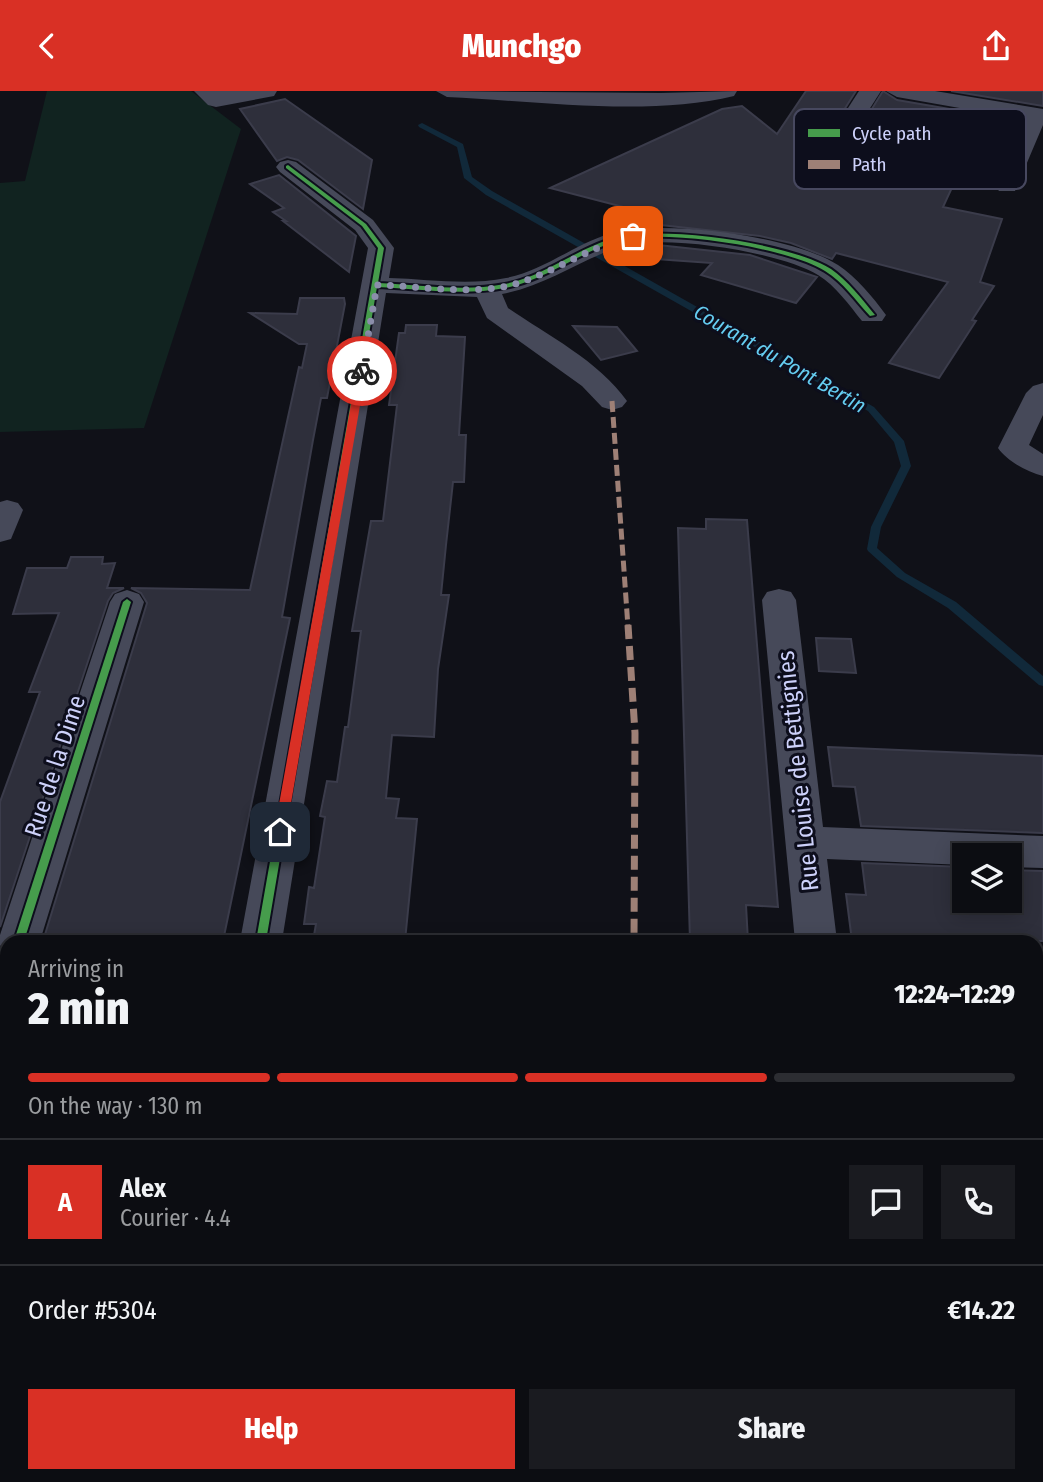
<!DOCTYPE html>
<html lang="en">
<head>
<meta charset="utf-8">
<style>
  :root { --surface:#0c0d12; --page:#1a1b20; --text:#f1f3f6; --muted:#9a9c9f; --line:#2c2d32; --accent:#d93025 }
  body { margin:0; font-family:"Fira Sans Condensed",sans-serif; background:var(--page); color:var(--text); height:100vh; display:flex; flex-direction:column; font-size:26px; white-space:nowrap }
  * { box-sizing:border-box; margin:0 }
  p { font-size:23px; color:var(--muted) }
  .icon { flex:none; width:38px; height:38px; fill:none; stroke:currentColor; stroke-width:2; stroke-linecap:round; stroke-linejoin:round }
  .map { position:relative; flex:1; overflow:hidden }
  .details { position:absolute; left:0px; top:844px; width:1043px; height:548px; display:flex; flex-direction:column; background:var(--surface); border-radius:21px 21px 0 0; box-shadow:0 4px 18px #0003,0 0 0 2px var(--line) }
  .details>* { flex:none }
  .tools { position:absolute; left:952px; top:752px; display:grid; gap:14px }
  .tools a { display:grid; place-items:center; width:70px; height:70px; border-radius:0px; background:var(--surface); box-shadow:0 4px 18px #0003,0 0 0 2px var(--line); font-size:35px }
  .pin { position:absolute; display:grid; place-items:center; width:60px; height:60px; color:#fff; margin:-30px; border-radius:14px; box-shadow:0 4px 10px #0006 }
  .courier { position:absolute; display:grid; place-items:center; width:70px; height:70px; margin:-35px; border:5px solid #d93025; border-radius:50%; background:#fff; color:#222; box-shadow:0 2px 9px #0007 }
  .headline em { font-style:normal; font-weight:800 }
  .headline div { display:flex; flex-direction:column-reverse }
  .headline { display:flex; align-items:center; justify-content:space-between; height:119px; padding:0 28px }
  h1 { font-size:46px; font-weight:800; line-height:52px }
  .bar { display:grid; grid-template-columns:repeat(4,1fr); gap:10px 7px; align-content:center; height:84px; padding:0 28px }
  .bar i { height:9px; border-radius:5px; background:var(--line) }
  .bar .current { background:var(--accent) }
  .bar p { grid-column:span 4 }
  .line { display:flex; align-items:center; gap:18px; padding:0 28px; border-top:2px solid var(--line) }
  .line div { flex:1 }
  .round { display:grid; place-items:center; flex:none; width:74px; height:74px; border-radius:0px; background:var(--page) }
  .button { display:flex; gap:14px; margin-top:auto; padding:14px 28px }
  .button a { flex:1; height:80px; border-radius:0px; background:var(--accent); color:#fff; font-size:28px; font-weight:800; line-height:80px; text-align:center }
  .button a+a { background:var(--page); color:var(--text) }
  header { display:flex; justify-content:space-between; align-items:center; height:91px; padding:0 28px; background:var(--accent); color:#fff; font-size:32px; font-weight:800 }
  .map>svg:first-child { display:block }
  .green { fill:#112320 }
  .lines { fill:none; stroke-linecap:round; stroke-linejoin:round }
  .stream { fill:#11293a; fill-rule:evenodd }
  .building { fill:#2e2f3b; stroke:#3b3c4b; stroke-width:2 }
  .minor { fill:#464959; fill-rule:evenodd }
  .quiet-far2 { stroke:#9e8076; stroke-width:5; stroke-dasharray:11 5; stroke-linecap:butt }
  .quiet-far1 { stroke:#9e8076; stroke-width:7; stroke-dasharray:14 7; stroke-linecap:butt }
  .quiet { stroke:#9e8076; stroke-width:9; stroke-dasharray:18 9; stroke-linecap:butt }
  .cycleway-casing { stroke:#0d0e1c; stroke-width:4 }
  .cycleway { fill:#469c4c; fill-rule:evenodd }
  .route { fill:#d93025 }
  .done { stroke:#8b8eab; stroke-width:7; stroke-dasharray:0 12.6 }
  .labels { text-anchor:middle; stroke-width:6; stroke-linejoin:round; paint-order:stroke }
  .far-water-label { font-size:21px; font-style:italic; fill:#65cdf1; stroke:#0d0e1c }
  .street-label { font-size:24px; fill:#cdd1fa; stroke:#0d0e1c }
  .key { fill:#0d0e1c; stroke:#47485f; stroke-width:2 }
  .key-label { font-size:19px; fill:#cdd1fa }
</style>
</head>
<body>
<header><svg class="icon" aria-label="back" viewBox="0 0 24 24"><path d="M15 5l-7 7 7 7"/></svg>Munchgo<svg class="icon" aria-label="share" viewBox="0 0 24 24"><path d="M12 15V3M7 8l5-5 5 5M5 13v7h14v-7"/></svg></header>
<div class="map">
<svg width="1043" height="1391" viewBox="0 0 1043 1391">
  <rect width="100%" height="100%" fill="#101118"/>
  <path class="green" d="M 47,0 L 191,0 L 241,38 L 144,337 L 0,341 L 0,92 L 25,90 Z"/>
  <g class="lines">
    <path class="stream" d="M 422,32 L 463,53 L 472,86 L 492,100 L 874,316 L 904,350 L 911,375 L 881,436 L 877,457 L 905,482 L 956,511 L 1043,585 L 1043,595 L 1039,594 L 948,517 L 897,486 L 868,460 L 867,458 L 871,436 L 901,375 L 894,351 L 868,320 L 486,104 L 464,87 L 457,56 L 419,36 L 418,34 Z"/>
  </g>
  <g class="building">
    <path d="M 806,0 L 856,0 L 837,30 L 842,39 L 860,37 L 883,0 L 897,9 L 1019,30 L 1013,46 L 978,40 L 943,116 L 1002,128 L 980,191 L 994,195 L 972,229 L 976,230 L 939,287 L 889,272 L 948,191 L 836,162 L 832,168 L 791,152 L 760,145 L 661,134 L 662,126 L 550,97 L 722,18 L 742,15 L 777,43 Z"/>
    <path d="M 951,0 L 1043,0 L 1043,15 Z"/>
    <path d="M 285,8 L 372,69 L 363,118 L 298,69 L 287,66 L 277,70 L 240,18 Z"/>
    <path d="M 279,84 L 356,145 L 349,181 L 283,130 L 286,130 L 273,121 L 284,117 L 250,93 Z"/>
    <path d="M 658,154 L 750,164 L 817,186 L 796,212 L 701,184 L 712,172 L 656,168 Z"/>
    <path d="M 300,207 L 344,207 L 345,213 L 327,307 L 321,307 L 313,349 L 282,526 L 290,527 L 223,850 L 43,850 L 147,512 L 141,502 L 131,497 L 250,499 L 299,276 L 302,277 L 307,253 L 299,253 L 250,222 L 297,223 Z"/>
    <path d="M 406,234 L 437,234 L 436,245 L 465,246 L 459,344 L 466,344 L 464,391 L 453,391 L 446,454 L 441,504 L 449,504 L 438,578 L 434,646 L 392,644 L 386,707 L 399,708 L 396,727 L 417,728 L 405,850 L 313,850 L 316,833 L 304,833 L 309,796 L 314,797 L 325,726 L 320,725 L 327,690 L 337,691 L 345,636 L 348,636 L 361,540 L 352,540 L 371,430 L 383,430 L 397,314 L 389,314 L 399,242 L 405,242 Z"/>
    <path d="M 573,235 L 617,236 L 637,260 L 601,269 Z"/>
    <path d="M 706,428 L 747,429 L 778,816 L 746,814 L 748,850 L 690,850 L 678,437 L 706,438 Z"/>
    <path d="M 71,466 L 103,466 L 102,473 L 115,472 L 107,497 L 124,497 L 113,502 L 108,510 L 0,836 L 0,711 L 40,601 L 29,601 L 59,522 L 13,523 L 27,477 L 67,477 Z"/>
    <path d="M 816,547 L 851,548 L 856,582 L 819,580 Z"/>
    <path d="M 828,656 L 1043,665 L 1043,742 L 861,735 L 855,696 L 833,695 Z"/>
    <path d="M 862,772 L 964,776 L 964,810 L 1010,810 L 1010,779 L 1043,780 L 1043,850 L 852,850 L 846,803 L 866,804 Z"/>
  </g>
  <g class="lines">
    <g class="minor">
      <path d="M 194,0 L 277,0 L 274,5 L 216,16 L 208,14 Z"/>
      <path d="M 436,0 L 661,2 L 737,0 L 734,5 C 649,26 536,10 447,6 Z"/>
      <path d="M 859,0 L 881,0 L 858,36 L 842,36 L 839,31 Z"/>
      <path d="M 886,0 L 935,0 L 1043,18 L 1043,34 L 1015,100 L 999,100 L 995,95 L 1023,28 L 897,6 Z"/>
      <path d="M 288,69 L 296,71 L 373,129 L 394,157 L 389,187 C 428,188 468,195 506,187 C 543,180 573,154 609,143 C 660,127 793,145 838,174 C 856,186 873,206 886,224 L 882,230 L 862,230 C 849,214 836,195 818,184 C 781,161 662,142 620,156 C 579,169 546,195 502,203 L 508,217 C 547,244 599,270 627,310 L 622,316 L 612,319 L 602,316 L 582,295 L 487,227 L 477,206 L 386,202 L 282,850 L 240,850 L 368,157 L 355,139 L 280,81 L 276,76 L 280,71 Z"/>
      <path d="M 1043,292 L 1043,324 L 1029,354 L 1043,363 L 1043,385 C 1027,381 1007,370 998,357 L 1026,302 L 1033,295 Z"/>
      <path d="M 7,409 L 18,412 L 23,419 L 11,448 L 0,451 L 0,411 Z"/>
      <path d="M 779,498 L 791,501 L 796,509 L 823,736 L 1043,745 L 1043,777 L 1010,776 L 1010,765 L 964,765 L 964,774 L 827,768 L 837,850 L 795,850 L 762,509 L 767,501 Z"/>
      <path d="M 127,499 L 139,503 L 144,511 L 40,850 L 7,850 L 7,907 L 0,910 L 0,866 L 7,864 L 0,854 L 0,844 L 110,511 L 115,503 Z"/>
      <path d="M 0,959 L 7,962 L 7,1009 L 0,1006 Z"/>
      <path d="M 25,1384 L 83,1384 L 80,1391 L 22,1391 Z"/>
      <path d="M 339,1384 L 398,1384 L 401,1391 L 342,1391 Z"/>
      <path d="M 859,1384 L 915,1384 L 917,1391 L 861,1391 Z"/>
    </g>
    <path class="quiet-far2" d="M 612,310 L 628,536"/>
    <g class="quiet-far1">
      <path d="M 628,534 L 635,642 L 634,850"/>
      <path d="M 0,891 L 7,882"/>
    </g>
    <path class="quiet" d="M 626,1384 L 626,1391"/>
    <g class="cycleway-casing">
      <g id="cycleway">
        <path d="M 288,74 L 366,133 L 384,157 L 378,192 C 420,194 464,201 505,193 C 546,185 578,156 618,146 C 665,135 790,152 831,178 C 848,190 862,208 875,224 L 870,225 C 856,210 843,191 825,180 C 787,156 661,137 617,150 C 578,162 546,189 505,197 C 463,205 419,198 377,196 L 266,850 L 256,850 L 378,157 L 362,135 L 286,77 L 286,75 Z"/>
        <path d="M 127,508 L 131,511 L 24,850 L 14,850 L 123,511 Z"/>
      </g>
    </g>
    <use href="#cycleway" class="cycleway"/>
  </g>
  <path class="route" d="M 362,277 L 366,280 L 286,741 L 280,745 L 274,741 L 357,280 Z"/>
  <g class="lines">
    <path class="done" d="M 362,280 L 377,194 C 417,195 474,204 512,194 C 554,182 590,155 633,145"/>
  </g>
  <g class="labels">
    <g class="far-water-label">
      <text transform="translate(780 268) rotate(30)" y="7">Courant du Pont Bertin</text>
    </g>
    <g class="street-label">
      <text transform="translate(55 675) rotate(-72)" y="8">Rue de la Dime</text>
      <text transform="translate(798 680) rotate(-96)" y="8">Rue Louise de Bettignies</text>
    </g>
  </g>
  <rect x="794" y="18" width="232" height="80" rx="10" class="key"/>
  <rect x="808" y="38" width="32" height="8" fill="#469c4c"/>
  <rect x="808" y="69" width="32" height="9" fill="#9e8076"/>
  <g class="key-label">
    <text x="852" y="49">Cycle path</text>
    <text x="852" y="80">Path</text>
  </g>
</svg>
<div class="tools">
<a><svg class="icon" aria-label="layers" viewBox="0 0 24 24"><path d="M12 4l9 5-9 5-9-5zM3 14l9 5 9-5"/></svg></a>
</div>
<div class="pin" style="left:633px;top:145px;background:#ea580c"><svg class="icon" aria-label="bag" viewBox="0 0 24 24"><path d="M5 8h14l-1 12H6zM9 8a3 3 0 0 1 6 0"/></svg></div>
<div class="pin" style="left:280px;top:741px;background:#1f2937"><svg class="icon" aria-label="home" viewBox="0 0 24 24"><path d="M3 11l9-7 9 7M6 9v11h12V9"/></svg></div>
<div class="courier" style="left:362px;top:280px"><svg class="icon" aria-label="bike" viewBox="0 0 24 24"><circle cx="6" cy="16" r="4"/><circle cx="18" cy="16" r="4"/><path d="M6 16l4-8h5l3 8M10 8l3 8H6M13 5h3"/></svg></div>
<section class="details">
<div class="headline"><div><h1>2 min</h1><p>Arriving in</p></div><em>12:24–12:29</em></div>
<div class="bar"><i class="current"></i><i class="current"></i><i class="current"></i><i></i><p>On the way · 130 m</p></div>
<div class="line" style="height:126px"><b class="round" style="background:var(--accent);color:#fff">A</b><div><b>Alex</b><p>Courier · 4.4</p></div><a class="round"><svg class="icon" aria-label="chat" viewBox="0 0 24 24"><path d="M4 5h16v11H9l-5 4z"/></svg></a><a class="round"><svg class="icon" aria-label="phone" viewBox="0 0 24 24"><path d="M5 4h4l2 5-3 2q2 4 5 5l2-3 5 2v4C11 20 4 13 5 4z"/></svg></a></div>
<div class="line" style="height:91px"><div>Order #5304</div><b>€14.22</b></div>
<div class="button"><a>Help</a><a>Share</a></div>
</section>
</div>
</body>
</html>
